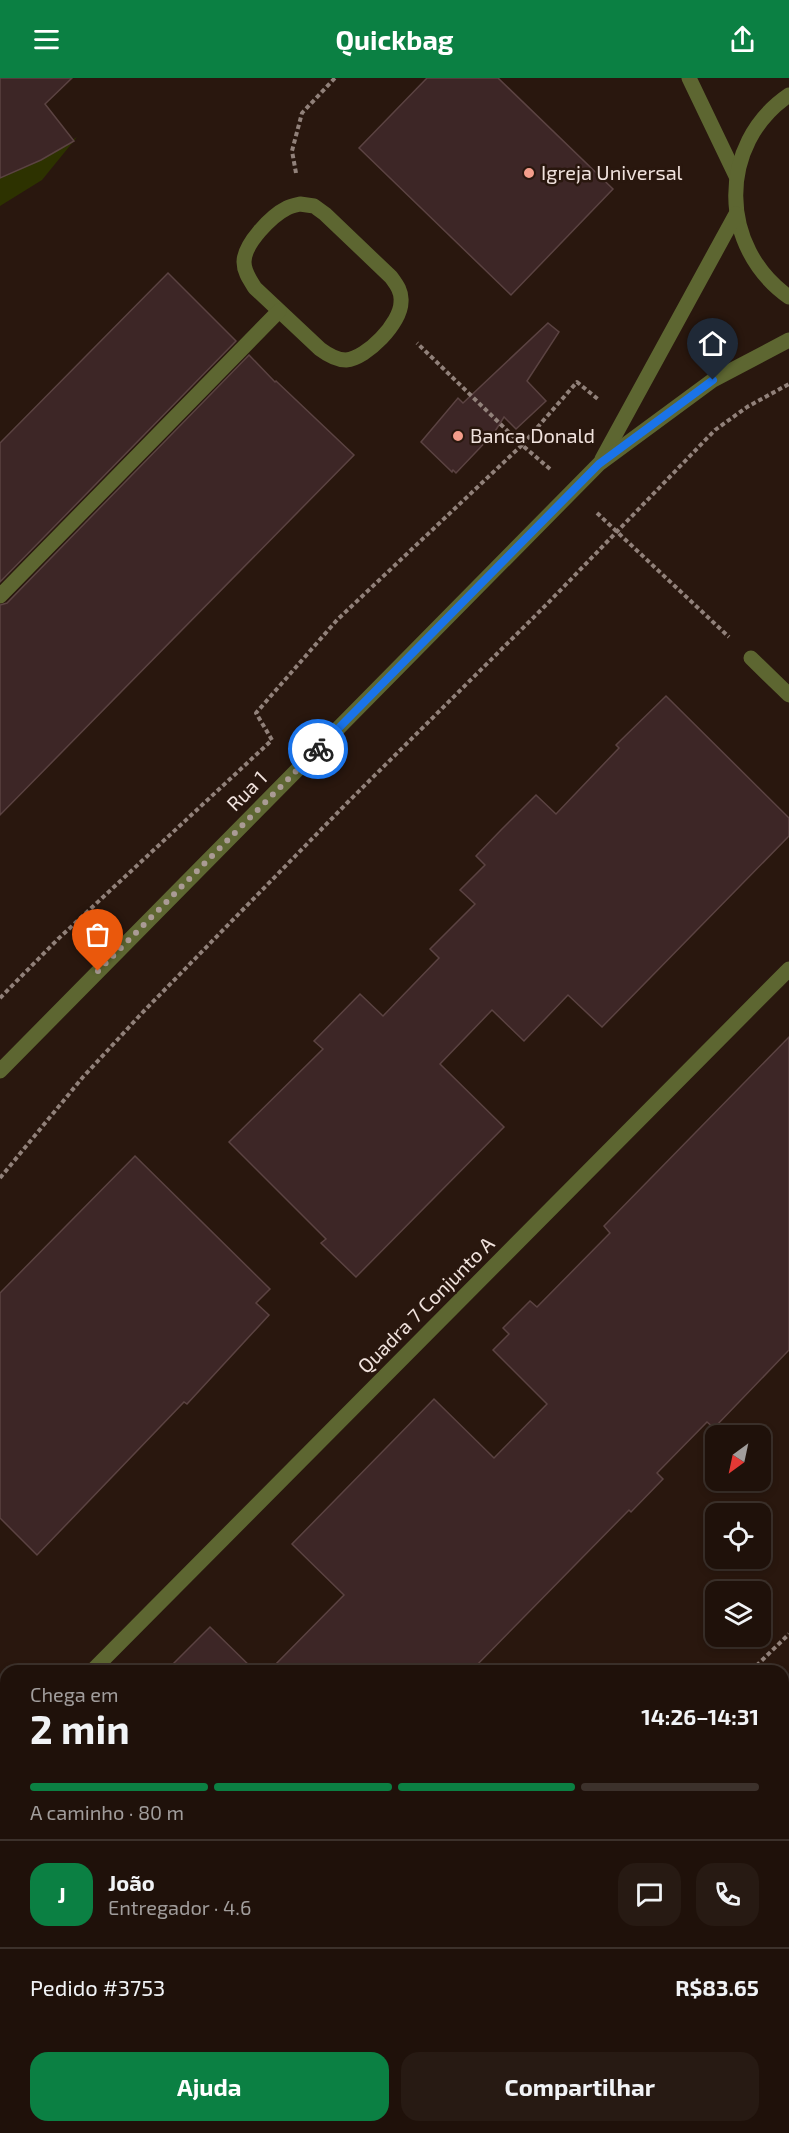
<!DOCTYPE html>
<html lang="pt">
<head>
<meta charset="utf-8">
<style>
  :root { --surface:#1f110a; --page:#271a13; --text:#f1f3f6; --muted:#a19d9c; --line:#3c312b; --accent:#0b8043 }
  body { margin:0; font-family:"Exo 2",sans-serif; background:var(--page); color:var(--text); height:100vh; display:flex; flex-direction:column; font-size:22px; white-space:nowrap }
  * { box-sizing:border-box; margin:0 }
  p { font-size:20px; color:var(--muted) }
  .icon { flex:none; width:33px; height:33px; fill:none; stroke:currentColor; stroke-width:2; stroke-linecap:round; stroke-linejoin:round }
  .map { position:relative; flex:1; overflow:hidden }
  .details { position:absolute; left:0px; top:1587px; width:789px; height:468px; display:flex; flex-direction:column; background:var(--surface); border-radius:18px 18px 0 0; box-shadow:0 3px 9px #0003,0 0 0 2px var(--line) }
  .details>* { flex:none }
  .needle { width:39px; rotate:213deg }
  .tools { position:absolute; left:705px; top:1347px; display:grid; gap:12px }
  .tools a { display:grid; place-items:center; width:66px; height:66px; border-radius:12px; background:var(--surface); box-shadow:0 3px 9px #0003,0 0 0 2px var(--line); font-size:30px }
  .pin { position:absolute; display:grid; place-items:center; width:51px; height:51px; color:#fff; margin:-62px -26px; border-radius:50% 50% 50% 0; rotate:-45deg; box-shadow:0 0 6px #0007 }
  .pin .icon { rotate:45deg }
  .courier { position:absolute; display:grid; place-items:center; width:60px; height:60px; margin:-30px; border:4px solid #1a73e8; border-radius:50%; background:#fff; color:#222; box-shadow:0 2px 8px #0007 }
  .summary em { font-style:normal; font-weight:700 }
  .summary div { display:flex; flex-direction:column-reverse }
  .summary { display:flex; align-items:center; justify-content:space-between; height:102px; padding:0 30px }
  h1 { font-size:39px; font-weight:700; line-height:45px }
  .bar { display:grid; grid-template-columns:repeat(4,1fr); gap:9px 6px; align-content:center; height:72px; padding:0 30px }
  .bar i { height:8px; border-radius:4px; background:var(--line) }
  .bar .selected { background:var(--accent) }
  .bar p { grid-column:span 4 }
  .line { display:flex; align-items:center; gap:15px; padding:0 30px; border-top:2px solid var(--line) }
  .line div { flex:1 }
  .round { display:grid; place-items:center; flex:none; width:63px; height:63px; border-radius:18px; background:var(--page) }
  .action { display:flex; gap:12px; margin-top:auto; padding:12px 30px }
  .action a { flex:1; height:69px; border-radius:18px; background:var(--accent); color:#fff; font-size:24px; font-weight:700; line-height:69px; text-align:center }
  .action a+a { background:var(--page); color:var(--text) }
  header { display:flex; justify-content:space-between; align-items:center; height:78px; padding:0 30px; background:var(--accent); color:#fff; font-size:27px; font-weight:700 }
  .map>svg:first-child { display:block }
  .green { fill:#2d3200 }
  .building { fill:#3d2626; stroke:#5b4342; stroke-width:1.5 }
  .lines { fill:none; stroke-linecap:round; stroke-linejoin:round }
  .path { stroke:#91817a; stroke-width:4; stroke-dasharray:4.5 3; stroke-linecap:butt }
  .service { stroke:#5d6631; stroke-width:15 }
  .minor { stroke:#5d6631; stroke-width:15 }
  .tertiary { stroke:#5d6631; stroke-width:15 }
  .done { stroke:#aa9b95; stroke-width:6; stroke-dasharray:0 10.8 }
  .route { stroke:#1a73e8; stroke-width:8 }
  .poi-dot { fill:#f49d8b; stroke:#29170e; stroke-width:2 }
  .labels { text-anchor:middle; stroke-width:5; stroke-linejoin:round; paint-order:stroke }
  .poi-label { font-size:20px; fill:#f0e2dd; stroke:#29170e; text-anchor:start }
  .street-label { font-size:20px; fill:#f0e2dd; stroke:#29170e }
</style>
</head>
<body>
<header><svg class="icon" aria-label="menu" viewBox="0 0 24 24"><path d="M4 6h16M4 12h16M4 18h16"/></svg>Quickbag<svg class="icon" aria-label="share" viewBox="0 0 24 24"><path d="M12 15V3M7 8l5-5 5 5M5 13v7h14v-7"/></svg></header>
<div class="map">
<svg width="789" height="2055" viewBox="0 0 789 2055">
  <rect width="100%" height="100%" fill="#29170e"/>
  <path class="green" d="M 77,59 L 42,102 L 0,128 L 0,98 L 29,88 Z"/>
  <g class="building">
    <path d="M 0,0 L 72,0 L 45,26 L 74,63 L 41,82 L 0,100 Z"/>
    <path d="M 427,0 L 498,0 L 613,111 L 511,217 L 359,70 Z"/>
    <path d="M 168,195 L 236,263 L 0,504 L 0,365 Z"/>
    <path d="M 548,245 L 559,254 L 527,303 L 546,323 L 516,351 L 504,339 L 494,355 L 456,395 L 453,392 L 452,394 L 421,364 L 458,320 L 463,325 Z"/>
    <path d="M 249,277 L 275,304 L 276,303 L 354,377 L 0,737 L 0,527 L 7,525 Z"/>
    <path d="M 666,618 L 789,740 L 789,758 L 602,949 L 568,917 L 524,963 L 492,932 L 440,986 L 504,1049 L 356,1199 L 321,1165 L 326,1161 L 229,1064 L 323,971 L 314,963 L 360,916 L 383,938 L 439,880 L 430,871 L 475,826 L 460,812 L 485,787 L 476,778 L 501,752 L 536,717 L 556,736 L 619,670 L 616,667 Z"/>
    <path d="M 789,959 L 789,1272 L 714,1350 L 707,1344 L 657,1395 L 663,1401 L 631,1434 L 629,1432 L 471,1593 L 269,1593 L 344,1517 L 292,1466 L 434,1321 L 494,1380 L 547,1326 L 493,1272 L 509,1256 L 503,1250 L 530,1223 L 537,1229 L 610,1155 L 604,1148 Z"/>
    <path d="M 135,1078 L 270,1211 L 256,1225 L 269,1237 L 187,1326 L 184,1324 L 37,1477 L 0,1440 L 0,1215 Z"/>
    <path d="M 210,1549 L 255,1593 L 166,1593 Z"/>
  </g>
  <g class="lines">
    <g class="path">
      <path d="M 296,95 L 292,73 L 302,35 L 335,0"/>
      <path d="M 550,391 L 522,367 L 577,304 L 599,322"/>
      <path d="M 597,435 L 729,559"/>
      <path d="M 0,920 L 58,861 L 272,662 L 256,635 L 337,542 L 522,367 L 417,265"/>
      <path d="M 0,1100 L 83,999 L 143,934 L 348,724 L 548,525 L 715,352 L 747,329 L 789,306"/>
      <path d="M 751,1593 L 789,1556"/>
      <path d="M 288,2055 L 294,2049"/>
    </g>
    <path class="service" d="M 300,126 L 314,128 L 325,136 L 391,199 C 397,207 402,214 401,224 C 401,245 367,280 346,282 C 336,282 328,277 320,271 L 255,210 C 250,202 244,194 244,184 C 244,166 271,138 287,130 C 291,128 296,127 300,126 Z"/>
    <g class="minor">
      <path d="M 0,518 L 279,233"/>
      <path d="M 751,580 L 789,617"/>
      <path d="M 92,1593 L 789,891"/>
      <path d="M 0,1686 L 6,1680"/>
    </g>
    <g class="tertiary">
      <path d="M 689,0 L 736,98"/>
      <path d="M 789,17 C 717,66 719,170 789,219"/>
      <path d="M 602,381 L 736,136"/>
      <path d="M 0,993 L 599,386 L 713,302 L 789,262"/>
    </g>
  </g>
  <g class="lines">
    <path class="done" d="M 98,893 L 318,671"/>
    <path class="route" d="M 318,671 L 599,386 L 713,302"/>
  </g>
  <g class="poi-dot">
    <circle cx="529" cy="95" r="6"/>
    <circle cx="458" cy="358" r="6"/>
  </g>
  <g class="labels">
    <g class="poi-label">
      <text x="541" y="102">Igreja Universal</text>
      <text x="470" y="365">Banca Donald</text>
    </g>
    <g class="street-label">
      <text transform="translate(247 713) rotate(-45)" y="7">Rua 1</text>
      <text transform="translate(426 1227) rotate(-45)" y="7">Quadra 7 Conjunto A</text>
    </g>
  </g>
</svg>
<div class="tools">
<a><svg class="needle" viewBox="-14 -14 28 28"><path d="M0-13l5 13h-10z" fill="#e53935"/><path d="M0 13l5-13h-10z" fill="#a19d9c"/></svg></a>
<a><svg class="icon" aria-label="locate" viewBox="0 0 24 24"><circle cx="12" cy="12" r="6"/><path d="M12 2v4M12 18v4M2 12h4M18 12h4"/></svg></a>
<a><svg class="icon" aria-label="layers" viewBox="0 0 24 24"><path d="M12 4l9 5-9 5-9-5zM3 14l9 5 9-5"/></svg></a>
</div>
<div class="pin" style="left:98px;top:893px;background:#ea580c"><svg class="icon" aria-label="bag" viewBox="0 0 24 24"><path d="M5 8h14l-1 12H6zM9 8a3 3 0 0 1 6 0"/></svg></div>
<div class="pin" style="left:713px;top:302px;background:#1f2937"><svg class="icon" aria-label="home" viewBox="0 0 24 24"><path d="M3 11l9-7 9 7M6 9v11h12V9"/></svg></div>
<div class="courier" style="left:318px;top:671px"><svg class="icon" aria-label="bike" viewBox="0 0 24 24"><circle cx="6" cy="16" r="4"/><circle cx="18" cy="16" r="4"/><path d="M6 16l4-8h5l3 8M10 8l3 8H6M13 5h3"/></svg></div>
<section class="details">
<div class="summary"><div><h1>2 min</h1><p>Chega em</p></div><em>14:26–14:31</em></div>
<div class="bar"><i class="selected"></i><i class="selected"></i><i class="selected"></i><i></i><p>A caminho · 80 m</p></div>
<div class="line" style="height:108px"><b class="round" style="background:var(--accent);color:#fff">J</b><div><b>João</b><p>Entregador · 4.6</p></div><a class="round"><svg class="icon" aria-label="chat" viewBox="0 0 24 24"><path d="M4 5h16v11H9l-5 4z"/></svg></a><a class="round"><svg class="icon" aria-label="phone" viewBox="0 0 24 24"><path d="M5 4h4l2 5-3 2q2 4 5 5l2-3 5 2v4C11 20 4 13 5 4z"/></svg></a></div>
<div class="line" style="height:78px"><div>Pedido #3753</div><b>R$83.65</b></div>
<div class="action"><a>Ajuda</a><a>Compartilhar</a></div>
</section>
</div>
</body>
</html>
